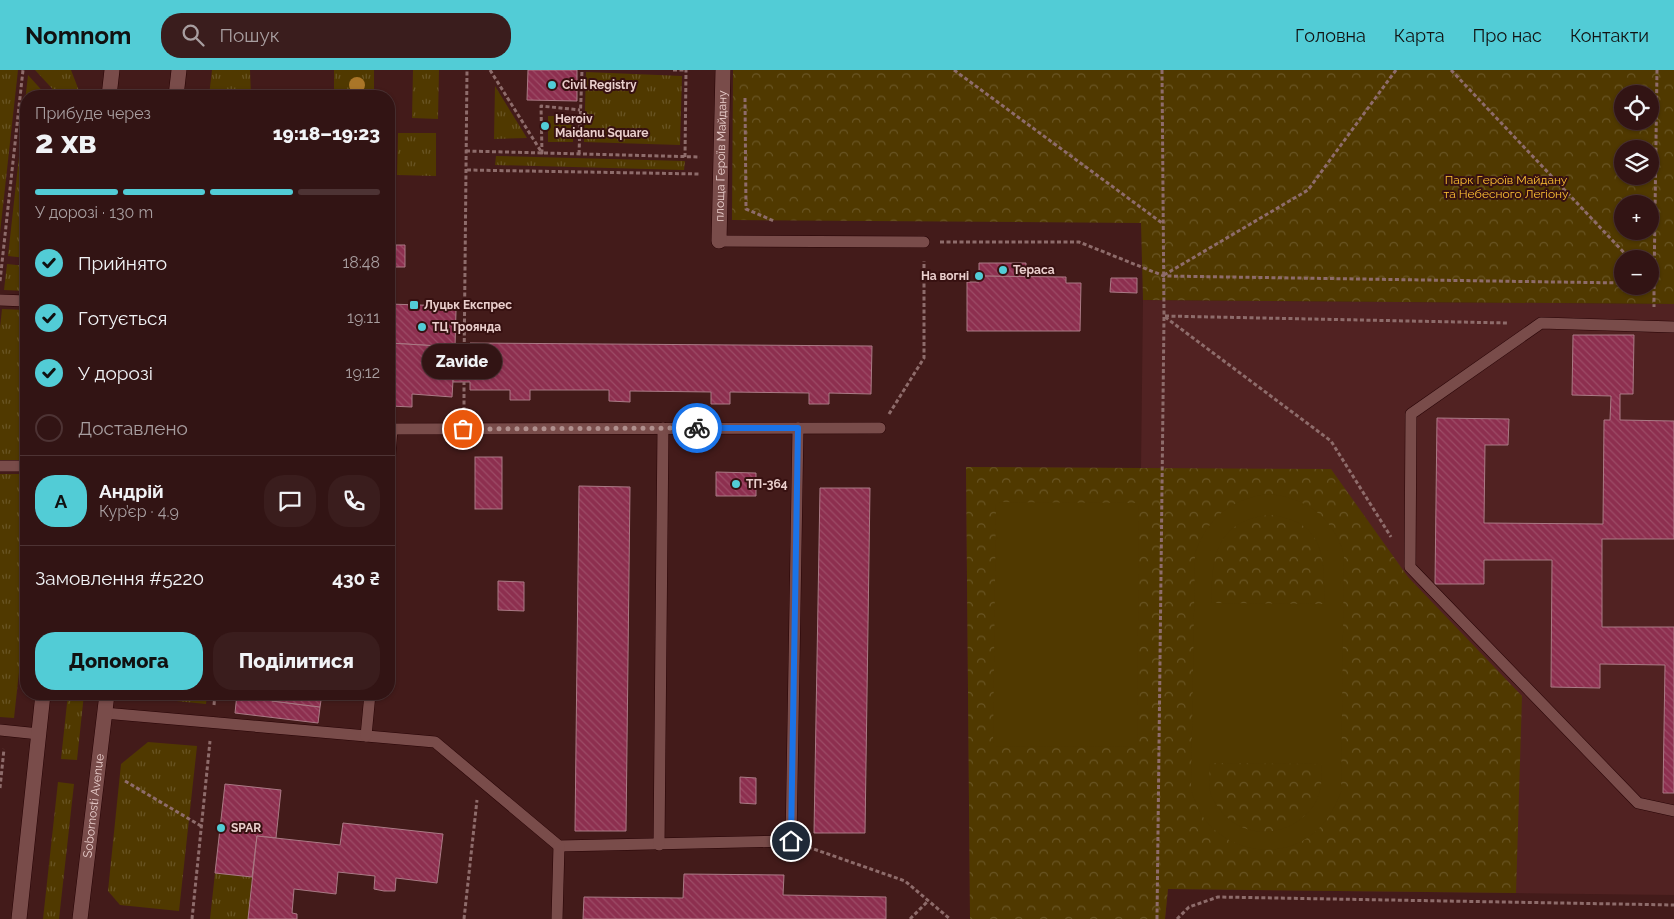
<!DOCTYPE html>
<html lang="uk">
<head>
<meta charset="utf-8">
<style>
  :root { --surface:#321414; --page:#3a1d1d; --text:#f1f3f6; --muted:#a89ea0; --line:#4d3334; --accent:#52ccd6 }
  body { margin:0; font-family:Raleway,sans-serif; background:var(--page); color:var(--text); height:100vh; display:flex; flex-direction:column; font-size:19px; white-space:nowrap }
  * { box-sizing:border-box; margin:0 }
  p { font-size:16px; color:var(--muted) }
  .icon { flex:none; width:28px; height:28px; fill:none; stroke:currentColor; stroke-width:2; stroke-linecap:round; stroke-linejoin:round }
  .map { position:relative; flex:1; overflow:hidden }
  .sheet { position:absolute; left:20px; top:20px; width:375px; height:610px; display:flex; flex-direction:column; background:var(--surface); border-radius:20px; box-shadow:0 1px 4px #0004,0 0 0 1px var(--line) }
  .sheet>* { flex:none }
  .controls { position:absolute; left:1614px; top:15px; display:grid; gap:10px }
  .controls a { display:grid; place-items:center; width:45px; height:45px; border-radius:50%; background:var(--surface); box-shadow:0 1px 4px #0004,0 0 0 1px var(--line); font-size:25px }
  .pin { position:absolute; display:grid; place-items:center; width:42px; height:42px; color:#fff; margin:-21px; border:2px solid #fff; border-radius:50%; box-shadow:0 1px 5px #0007 }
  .courier { position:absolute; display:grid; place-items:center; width:50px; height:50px; margin:-25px; border:4px solid #1a73e8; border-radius:50%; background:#fff; color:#222; box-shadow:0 1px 6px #0007 }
  .bubble { position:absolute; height:35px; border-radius:18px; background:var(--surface); box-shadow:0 1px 4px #0004,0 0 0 1px var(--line); font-size:16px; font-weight:800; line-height:35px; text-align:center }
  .head em { font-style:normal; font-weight:800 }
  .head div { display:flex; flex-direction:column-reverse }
  .head { display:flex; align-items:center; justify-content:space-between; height:85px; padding:0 15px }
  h1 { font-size:32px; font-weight:800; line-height:38px }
  .bar { display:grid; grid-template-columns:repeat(4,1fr); gap:8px 5px; align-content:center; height:60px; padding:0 15px }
  .bar i { height:6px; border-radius:4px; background:var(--line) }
  .bar .active { background:var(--accent) }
  .bar p { grid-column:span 4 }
  .line { display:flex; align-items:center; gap:12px; padding:0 15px; border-top:1px solid var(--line) }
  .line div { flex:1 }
  .round { display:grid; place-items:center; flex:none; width:52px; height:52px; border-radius:20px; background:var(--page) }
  ol { padding:0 15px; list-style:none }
  li { display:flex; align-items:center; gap:15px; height:55px }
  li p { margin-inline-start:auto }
  li .icon { padding:5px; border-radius:50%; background:var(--accent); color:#111; stroke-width:4 }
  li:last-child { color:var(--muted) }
  li i { width:28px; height:28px; border:2px solid var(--line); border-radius:50% }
  .cta { display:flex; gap:10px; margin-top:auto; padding:10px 15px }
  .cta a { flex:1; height:58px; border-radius:20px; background:var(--accent); color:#111; font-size:20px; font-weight:800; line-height:58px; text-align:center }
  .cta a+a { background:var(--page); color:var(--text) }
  header { display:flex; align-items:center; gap:30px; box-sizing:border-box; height:70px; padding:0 25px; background:var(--accent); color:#111 }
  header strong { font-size:24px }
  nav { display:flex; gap:28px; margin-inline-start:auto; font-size:18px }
  .search { width:350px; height:45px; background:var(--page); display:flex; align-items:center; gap:12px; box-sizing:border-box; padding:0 18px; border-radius:20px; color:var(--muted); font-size:19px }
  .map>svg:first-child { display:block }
  .built { fill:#512222 }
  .grass { fill:url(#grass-tufts) }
  .park { fill:url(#park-crowns); fill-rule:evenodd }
  .pitch { fill:#503900; fill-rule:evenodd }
  .building { fill:url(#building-back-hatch); stroke:#aa7a85 }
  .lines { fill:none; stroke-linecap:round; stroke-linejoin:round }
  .service-casing { stroke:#270305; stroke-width:12 }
  .minor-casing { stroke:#270305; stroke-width:16 }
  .secondary-casing { stroke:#270305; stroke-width:16 }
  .path { stroke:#8e6c6b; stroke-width:3; stroke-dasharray:4 2.5; stroke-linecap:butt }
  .service { stroke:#794c4a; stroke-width:11 }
  .minor { stroke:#794c4a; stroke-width:15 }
  .secondary { stroke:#794c4a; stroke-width:15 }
  .tree { fill:#aa7628 }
  .done { stroke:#b0908e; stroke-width:5; stroke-dasharray:0 9 }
  .route { stroke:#1a73e8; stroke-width:6 }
  .poi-dot { fill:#52ccd6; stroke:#371111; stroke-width:2 }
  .labels { text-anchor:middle; stroke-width:4; stroke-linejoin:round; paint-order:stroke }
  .poi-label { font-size:12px; font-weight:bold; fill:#eacfcd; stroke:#371111; text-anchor:start }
  .street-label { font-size:12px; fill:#eacfcd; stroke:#371111 }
  .park-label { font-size:12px; fill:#fec133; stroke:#371111 }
</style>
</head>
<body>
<header>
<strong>Nomnom</strong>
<div class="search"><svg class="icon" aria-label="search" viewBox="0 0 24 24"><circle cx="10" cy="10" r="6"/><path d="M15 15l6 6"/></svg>Пошук</div>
<nav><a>Головна</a><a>Карта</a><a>Про нас</a><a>Контакти</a></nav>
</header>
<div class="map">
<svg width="1674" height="849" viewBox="0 0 1674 849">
  <defs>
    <pattern id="grass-tufts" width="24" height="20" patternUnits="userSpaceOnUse" patternTransform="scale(1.25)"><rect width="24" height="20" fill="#503900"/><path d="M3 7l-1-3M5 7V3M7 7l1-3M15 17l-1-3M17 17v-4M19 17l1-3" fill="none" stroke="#695524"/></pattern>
    <pattern id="park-crowns" width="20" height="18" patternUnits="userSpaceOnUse" patternTransform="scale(1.25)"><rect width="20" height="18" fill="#503900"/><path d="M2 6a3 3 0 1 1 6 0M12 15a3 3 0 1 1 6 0" fill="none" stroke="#695524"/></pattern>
    <pattern id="building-back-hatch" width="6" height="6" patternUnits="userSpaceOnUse" patternTransform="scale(1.25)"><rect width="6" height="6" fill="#8d2f4f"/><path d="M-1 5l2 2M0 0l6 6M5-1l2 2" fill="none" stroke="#9d4c67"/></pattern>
  </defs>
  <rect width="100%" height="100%" fill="#431b1a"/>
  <path class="built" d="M 1143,230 L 1674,234 L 1674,825 L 1168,819 L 1165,849 L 970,849 L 966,397 L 1141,398 Z"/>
  <g class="grass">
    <path d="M 0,0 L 18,0 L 0,163 Z"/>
    <path d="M 35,0 L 71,0 L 81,26 L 59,26 Z"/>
    <path d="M 212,0 L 250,0 L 251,26 L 209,26 Z"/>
    <rect x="334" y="0" width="40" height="26"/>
    <path d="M 413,0 L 439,0 L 438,49 L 412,48 Z"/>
    <path d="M 586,2 L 682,6 L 680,75 L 584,72 Z"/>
    <path d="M 28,5 L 47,26 L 26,26 L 26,188 L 8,186 Z"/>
    <path d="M 495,16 L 527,68 L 494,69 Z"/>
    <rect x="548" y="46" width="25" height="26"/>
    <path d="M 398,63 L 436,63 L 436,106 L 397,105 Z"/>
    <path d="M 496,86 L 685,91 L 684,100 L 495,95 Z"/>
    <path d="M 389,161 L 396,161 L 394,223 L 389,223 Z"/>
    <path d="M 7,194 L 26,196 L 26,221 L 4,220 Z"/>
    <path d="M 2,239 L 26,240 L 26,391 L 0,390 L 0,258 Z"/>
    <path d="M 0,404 L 26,404 L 26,538 L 14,648 L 0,647 Z"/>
    <path d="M 68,624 L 84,624 L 77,690 L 61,689 Z"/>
    <path d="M 166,624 L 207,624 L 206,634 L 166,630 Z"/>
    <path d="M 148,672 L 197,676 L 179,841 L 120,835 L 108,821 L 121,694 Z"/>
    <path d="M 58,712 L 74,714 L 59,849 L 43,849 Z"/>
    <path d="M 215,803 L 252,807 L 248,849 L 210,849 Z"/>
  </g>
  <g class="park">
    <path d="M 733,0 L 1674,0 L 1674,234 L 1143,230 L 1141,153 L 732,150 ZM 1622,24 L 1650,24 L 1650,51 L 1622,51 ZM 1622,79 L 1650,79 L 1650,106 L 1622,106 ZM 1622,134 L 1650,134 L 1650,161 L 1622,161 ZM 1622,189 L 1650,189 L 1650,216 L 1622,216 Z"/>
    <path d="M 966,397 L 1331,399 L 1408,507 L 1522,626 L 1516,823 L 1168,819 L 1165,849 L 970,849 Z"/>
  </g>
  <g class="pitch">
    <path d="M 1270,424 C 1308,429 1332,447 1344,484 L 1341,722 C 1335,737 1327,752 1314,763 C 1282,790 1232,783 1206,751 C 1199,742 1195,731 1191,720 L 1195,483 C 1208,447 1232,428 1270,424 ZM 1269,445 C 1325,451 1325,487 1324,534 L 1212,533 C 1211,487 1216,451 1269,445 ZM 1210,693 L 1322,694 C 1322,707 1322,723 1314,735 C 1292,767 1246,772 1221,741 C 1217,735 1211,728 1210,721 C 1208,712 1210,702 1210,693 Z"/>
    <path d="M 996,432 L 1139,433 L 1137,677 L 993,676 Z"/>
  </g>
  <g class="building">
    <path d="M 528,0 L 577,0 L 577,31 L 527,30 Z"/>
    <path d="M 396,175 L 405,175 L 405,197 L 395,197 Z"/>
    <path d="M 979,193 L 1026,193 L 1026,207 L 979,206 Z"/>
    <path d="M 979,206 L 1066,207 L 1066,213 L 1081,213 L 1080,261 L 967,261 L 967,212 L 979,212 Z"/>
    <path d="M 1111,208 L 1137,208 L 1137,223 L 1110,222 Z"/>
    <path d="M 389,234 L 450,236 L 456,241 L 455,277 L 389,273 Z"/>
    <path d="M 1573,265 L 1634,265 L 1633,324 L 1620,324 L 1620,350 L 1674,351 L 1674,469 L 1602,469 L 1602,557 L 1674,557 L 1674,723 L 1663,723 L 1665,595 L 1600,594 L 1600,618 L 1551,617 L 1552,490 L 1484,490 L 1484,514 L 1435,514 L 1437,348 L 1509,349 L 1508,375 L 1485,375 L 1484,453 L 1603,454 L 1604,350 L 1610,350 L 1611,326 L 1572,325 Z"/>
    <path d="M 389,273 L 455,277 L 452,327 L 412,324 L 412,337 L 389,336 Z"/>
    <path d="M 470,273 L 872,276 L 871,324 L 829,323 L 829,334 L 809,334 L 809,323 L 730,322 L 730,334 L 711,334 L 711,322 L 630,321 L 630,332 L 609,331 L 609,320 L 530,320 L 530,330 L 510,330 L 510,320 L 470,320 L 470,312 L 453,312 L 454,298 L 470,298 Z"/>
    <rect x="475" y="387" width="27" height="52"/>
    <path d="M 716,402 L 756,403 L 756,426 L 716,426 Z"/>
    <path d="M 579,416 L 630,417 L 626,761 L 575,761 Z"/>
    <path d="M 820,418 L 870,418 L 865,763 L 814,763 Z"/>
    <path d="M 498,511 L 524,512 L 524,541 L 498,540 Z"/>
    <path d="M 237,624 L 273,624 L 272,631 L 320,637 L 318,653 L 235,643 Z"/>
    <path d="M 273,624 L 322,624 L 320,637 L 272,631 Z"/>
    <path d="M 740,707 L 756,708 L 756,734 L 740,733 Z"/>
    <path d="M 225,714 L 281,720 L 276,768 L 257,766 L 252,807 L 215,803 Z"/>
    <path d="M 343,753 L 443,764 L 437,813 L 396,808 L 395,821 L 384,821 L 374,819 L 375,806 L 338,802 L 336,824 L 294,819 L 292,843 L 297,844 L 297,849 L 248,849 L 257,766 L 340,775 Z"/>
    <path d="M 684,804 L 784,805 L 783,825 L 886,827 L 886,849 L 583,849 L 584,827 L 683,828 Z"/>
  </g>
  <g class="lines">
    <g class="service-casing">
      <g id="service">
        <path d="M 719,171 L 924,172"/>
        <path d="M 0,230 L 26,231"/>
        <path d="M 1674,257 L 1541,253 L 1411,344 L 1410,497 L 1638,733 L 1674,741"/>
        <path d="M 0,396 L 26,396"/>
        <path d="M 389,397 L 392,359 L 880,358"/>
        <path d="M 104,643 L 435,672 L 559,776 L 791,771 L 798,358"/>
        <path d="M 0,660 L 39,664"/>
        <path d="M 366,666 L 370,624"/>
        <path d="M 659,775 L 663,358"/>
        <path d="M 557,849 L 559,776"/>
      </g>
    </g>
    <g class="minor-casing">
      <g id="minor">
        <path id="s1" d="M 719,171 L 723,0"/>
      </g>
    </g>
    <g class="secondary-casing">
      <g id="secondary">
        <path d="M 109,26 L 112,0"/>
        <path d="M 176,26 L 179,0"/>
        <path d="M 19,849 L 43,624"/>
        <path id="s2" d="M 80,849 L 107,624"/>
      </g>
    </g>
    <g class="path">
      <path d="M 490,0 L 542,83 L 541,36 L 580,40"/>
      <path d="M 673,0 L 686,0"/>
      <path d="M 954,0 L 1162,153"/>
      <path d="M 1162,0 L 1164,246 L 1507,253"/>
      <path d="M 1451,0 L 1630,189"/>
      <path d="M 745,28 L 746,139 L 774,151"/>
      <path d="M 466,81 L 700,87"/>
      <path d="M 579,84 L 582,0"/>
      <path d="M 685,87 L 686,0"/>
      <path d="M 467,100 L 700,104"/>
      <path d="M 940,172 L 1079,172 L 1164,206 L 1622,213"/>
      <path d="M 1164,205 L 1308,120 L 1396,0"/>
      <path d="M 1650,210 L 1654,214 L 1654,237"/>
      <path d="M 0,211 L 23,0"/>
      <path d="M 1650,213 L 1654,214 L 1657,0"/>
      <path d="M 1165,247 L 1331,371 L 1391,467"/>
      <path d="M 464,298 L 467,0"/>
      <path d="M 464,341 L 464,312"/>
      <path d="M 889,344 L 924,288 L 924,191"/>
      <path d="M 214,635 L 215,624"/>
      <path d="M 125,711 L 201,756"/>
      <path d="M 0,718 L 4,679"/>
      <path d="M 808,777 L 905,811 L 950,849"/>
      <path d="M 192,849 L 210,671"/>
      <path d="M 464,849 L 477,730"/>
      <path d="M 910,849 L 928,831"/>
      <path d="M 1157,849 L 1164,246"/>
      <path d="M 1177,849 L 1189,837 L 1218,827 L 1674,835"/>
    </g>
    <use href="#service" class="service"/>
    <use href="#minor" class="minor"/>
    <use href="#secondary" class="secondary"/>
  </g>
  <circle class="tree" cx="357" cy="15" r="8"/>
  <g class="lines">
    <path class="done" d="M 463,359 L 697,358"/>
    <path class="route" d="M 697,358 L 798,358 L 791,771"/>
  </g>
  <g class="poi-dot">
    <circle cx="552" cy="15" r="5"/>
    <circle cx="545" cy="56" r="5"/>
    <circle cx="1003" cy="200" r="5"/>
    <circle cx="979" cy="206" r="5"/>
    <rect x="409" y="230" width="10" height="10" rx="2.5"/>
    <circle cx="422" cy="257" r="5"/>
    <circle cx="736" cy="414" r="5"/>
    <circle cx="221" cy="758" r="5"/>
  </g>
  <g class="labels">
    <g class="poi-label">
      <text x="562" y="19">Civil Registry</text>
      <text x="555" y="53">Heroiv<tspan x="555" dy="14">Maidanu Square</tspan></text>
      <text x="1013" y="204">Тераса</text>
      <text x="969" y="210" text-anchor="end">На вогні</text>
      <text x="424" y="239">Луцьк Експрес</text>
      <text x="432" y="261">ТЦ Троянда</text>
      <text x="746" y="418">ТП-364</text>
      <text x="231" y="762">SPAR</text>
    </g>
    <g class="street-label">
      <text dy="4" stroke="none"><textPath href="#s1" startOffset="85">площа Героїв Майдану</textPath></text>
      <text dy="4" stroke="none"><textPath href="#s2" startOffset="114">Sobornosti Avenue</textPath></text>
    </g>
    <g class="park-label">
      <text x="1506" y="114">Парк Героїв Майдану<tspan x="1506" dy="14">та Небесного Легіону</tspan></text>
    </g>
  </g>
</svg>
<div class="controls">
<a><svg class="icon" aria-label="locate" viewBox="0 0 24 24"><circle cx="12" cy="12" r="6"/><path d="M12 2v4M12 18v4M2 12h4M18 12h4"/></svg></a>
<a><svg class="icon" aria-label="layers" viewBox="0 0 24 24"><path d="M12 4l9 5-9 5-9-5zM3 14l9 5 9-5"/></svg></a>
<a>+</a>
<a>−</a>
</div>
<div class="pin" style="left:463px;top:359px;background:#ea580c"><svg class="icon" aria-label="bag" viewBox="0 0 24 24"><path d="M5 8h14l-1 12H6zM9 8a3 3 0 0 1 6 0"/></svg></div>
<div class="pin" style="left:791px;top:771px;background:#1f2937"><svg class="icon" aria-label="home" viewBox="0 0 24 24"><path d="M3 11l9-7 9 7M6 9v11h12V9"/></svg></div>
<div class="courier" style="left:697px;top:358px"><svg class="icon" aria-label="bike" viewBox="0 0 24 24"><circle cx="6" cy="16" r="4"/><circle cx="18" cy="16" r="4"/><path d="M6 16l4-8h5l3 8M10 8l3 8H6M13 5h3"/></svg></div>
<div class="bubble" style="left:422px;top:274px;width:80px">Zavide</div>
<section class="sheet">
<div class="head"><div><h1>2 хв</h1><p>Прибуде через</p></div><em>19:18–19:23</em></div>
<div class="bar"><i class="active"></i><i class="active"></i><i class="active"></i><i></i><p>У дорозі · 130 m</p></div>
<ol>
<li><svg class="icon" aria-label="check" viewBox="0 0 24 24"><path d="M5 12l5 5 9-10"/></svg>Прийнято<p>18:48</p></li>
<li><svg class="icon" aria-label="check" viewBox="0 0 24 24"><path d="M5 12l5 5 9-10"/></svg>Готується<p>19:11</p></li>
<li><svg class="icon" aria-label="check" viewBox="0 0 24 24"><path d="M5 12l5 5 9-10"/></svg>У дорозі<p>19:12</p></li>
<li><i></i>Доставлено</li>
</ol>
<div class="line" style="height:90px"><b class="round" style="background:var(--accent);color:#111">А</b><div><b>Андрій</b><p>Кур’єр · 4.9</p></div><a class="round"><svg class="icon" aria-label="chat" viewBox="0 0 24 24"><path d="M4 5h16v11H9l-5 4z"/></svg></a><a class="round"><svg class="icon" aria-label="phone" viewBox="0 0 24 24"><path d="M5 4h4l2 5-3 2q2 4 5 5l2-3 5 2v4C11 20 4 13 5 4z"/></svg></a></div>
<div class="line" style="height:65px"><div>Замовлення #5220</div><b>430 ₴</b></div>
<div class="cta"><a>Допомога</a><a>Поділитися</a></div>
</section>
</div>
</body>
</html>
